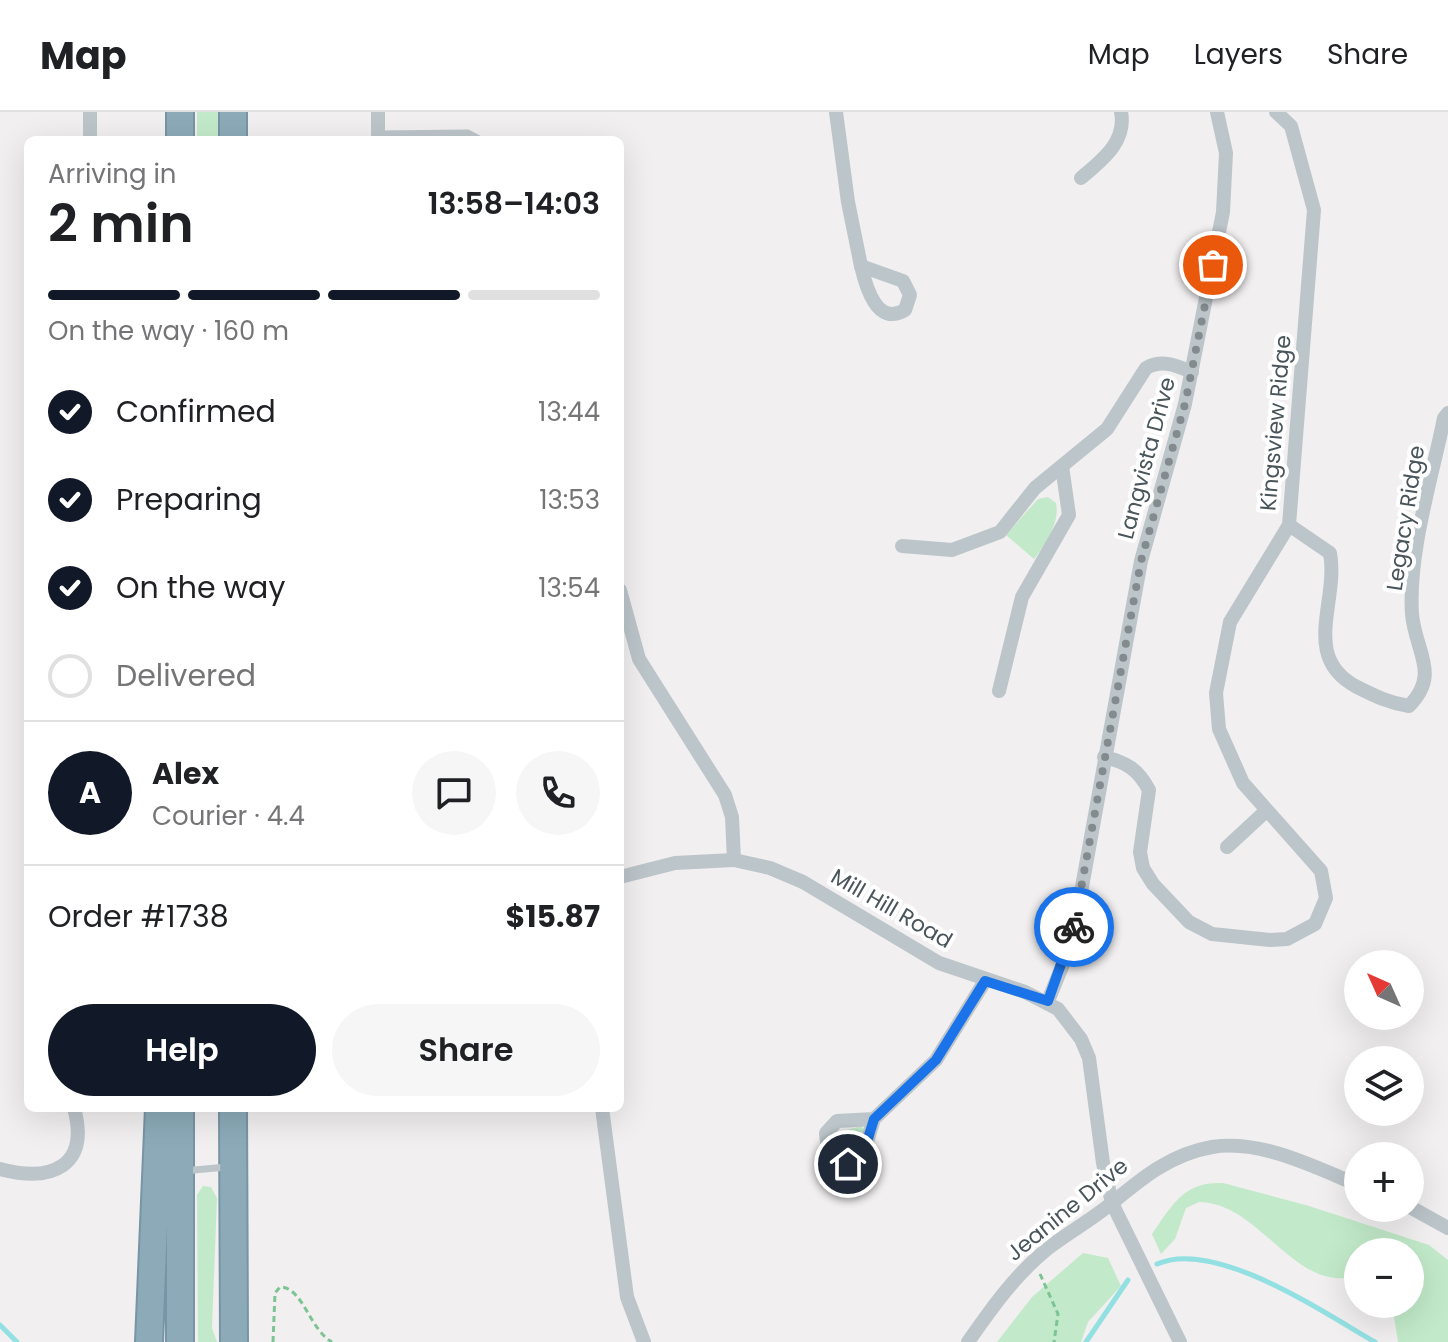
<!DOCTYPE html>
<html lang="en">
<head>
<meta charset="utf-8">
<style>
  :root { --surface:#fff; --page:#f6f6f6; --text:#202124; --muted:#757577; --line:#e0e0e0; --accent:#111827 }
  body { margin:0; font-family:Poppins,sans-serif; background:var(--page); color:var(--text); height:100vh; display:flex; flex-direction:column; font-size:30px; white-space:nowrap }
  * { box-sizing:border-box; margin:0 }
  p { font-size:26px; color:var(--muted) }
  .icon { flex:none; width:44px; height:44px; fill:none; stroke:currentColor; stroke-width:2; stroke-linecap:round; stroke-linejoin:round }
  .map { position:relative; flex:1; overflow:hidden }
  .sheet { position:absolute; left:24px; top:24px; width:600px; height:976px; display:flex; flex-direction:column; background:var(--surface); border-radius:12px; box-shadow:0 8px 32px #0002 }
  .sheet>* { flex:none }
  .needle { width:52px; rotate:315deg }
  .controls { position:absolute; left:1344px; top:838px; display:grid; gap:16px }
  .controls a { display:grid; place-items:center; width:80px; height:80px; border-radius:50%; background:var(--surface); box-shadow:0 8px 32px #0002; font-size:40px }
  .pin { position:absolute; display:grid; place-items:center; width:68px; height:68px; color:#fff; margin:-34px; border:4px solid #fff; border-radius:50%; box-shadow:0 2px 8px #0007 }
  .courier { position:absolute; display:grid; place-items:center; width:80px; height:80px; margin:-40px; border:6px solid #1a73e8; border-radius:50%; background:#fff; color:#222; box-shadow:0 2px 10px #0007 }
  .headline em { font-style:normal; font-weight:600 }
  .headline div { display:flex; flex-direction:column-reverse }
  .headline { display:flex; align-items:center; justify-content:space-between; height:136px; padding:0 24px }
  h1 { font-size:52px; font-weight:600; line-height:60px }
  .bar { display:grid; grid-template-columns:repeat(4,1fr); gap:12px 8px; align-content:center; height:96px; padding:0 24px }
  .bar i { height:10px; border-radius:6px; background:var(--line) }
  .bar .on { background:var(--accent) }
  .bar p { grid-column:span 4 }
  .line { display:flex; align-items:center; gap:20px; padding:0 24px; border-top:2px solid var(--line) }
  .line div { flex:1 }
  .round { display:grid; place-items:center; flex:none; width:84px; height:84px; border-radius:42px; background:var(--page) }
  ol { padding:0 24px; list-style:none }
  li { display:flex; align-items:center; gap:24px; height:88px }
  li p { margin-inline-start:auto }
  li .icon { padding:8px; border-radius:50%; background:var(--accent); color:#fff; stroke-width:4 }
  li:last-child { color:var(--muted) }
  li i { width:44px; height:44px; border:4px solid var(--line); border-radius:50% }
  .primary-button { display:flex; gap:16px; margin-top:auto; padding:16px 24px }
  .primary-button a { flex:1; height:92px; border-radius:48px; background:var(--accent); color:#fff; font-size:32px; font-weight:600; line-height:92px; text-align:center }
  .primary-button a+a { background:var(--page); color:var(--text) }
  header { display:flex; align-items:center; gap:48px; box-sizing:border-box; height:112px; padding:0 40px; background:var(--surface); border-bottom:2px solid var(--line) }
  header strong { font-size:38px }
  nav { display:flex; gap:44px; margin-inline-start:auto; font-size:28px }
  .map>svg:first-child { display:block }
  .green { fill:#c2eaca }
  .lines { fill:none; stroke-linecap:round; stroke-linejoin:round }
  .stream { stroke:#93e0e2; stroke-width:5 }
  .motorway-casing { stroke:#7795a4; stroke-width:30 }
  .path { stroke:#7dc494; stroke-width:3; stroke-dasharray:6 4; stroke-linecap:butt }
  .service { stroke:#bcc5ca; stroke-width:7 }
  .minor { stroke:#bcc5ca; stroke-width:14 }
  .motorway { stroke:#8caab8; stroke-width:26 }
  .done { stroke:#848b8e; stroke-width:8; stroke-dasharray:0 14.4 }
  .route { stroke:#1a73e8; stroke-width:10 }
  .labels { text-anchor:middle; stroke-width:8; stroke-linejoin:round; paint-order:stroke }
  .street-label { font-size:22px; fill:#49555a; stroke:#fff }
</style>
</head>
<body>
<header>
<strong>Map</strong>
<nav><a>Map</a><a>Layers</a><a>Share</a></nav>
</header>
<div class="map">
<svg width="1448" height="1230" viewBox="0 0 1448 1230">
  <rect width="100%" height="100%" fill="#f1efef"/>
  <g class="green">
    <rect x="197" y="0" width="23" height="28"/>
    <path d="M 1048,385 L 1056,391 C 1060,411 1046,431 1034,447 L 1006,423 L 1038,387 Z"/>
    <path d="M 861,1014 L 864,1017 L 857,1031 L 849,1038 L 839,1036 L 835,1028 L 840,1020 Z"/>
    <path d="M 1223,1071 L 1309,1094 L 1429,1133 L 1448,1148 L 1448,1230 L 1398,1230 L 1392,1192 L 1410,1192 L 1410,1140 L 1358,1140 L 1358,1164 C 1293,1182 1262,1091 1199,1090 L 1186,1096 L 1175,1127 L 1161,1142 L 1152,1122 C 1172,1093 1184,1069 1223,1071 Z"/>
    <path d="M 203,1074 L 211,1075 L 217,1086 L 212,1216 L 217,1230 L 198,1230 L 197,1083 Z"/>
    <path d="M 1083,1141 L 1108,1146 L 1121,1174 L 1088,1210 L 1081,1230 L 997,1230 L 1032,1185 Z"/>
  </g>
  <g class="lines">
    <g class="stream">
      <path d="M 1157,1152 C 1215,1126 1324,1201 1375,1230"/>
      <path d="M 0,1213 L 17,1230"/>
      <path d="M 1086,1230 L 1128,1168"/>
    </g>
    <g class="motorway-casing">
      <g id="motorway">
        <path d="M 180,28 L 180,0"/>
        <path d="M 233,28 L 233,0"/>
        <path d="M 233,996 L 234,1230"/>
        <path d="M 149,1230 L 159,996"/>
        <path d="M 180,1230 L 180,996"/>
      </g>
    </g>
    <g class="path">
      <path d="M 1040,1162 L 1058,1202 L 1054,1230"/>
      <path d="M 273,1230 L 275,1181 L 280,1175 C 303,1175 309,1217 332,1230"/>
    </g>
    <g class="service">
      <path d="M 378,22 L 468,21 L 481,28"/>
      <path d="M 183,1059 L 227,1055"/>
    </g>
    <g class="minor">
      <path d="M 378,0 L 378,28"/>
      <path d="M 836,0 L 848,90 L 861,154"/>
      <path d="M 90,28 L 90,0"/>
      <path d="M 1081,66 C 1101,49 1127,30 1121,0"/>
      <path d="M 861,154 L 903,169 L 910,183 L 905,198 C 877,215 866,175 861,154 Z"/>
      <path d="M 1289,413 L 1330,441 C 1339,490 1300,545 1357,575 C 1375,584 1389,591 1409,594 C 1441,562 1415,539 1412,502 C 1408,441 1432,366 1444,306 L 1448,301"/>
      <path d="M 902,434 L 952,438 L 1000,420 L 1035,376 L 1107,317 L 1146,256 C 1162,247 1175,253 1192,260"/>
      <path d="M 620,478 L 639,547 L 725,683 L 732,705 L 734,748 L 770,756 L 803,770 L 939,851 L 1025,880 L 1058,897 L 1081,927 L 1089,946 L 1103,1051 L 1112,1091 L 1180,1230"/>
      <path d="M 999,579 L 1022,485 L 1069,403 L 1062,354"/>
      <path d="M 1104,645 C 1126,650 1138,657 1149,678 L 1140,740 L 1143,756 L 1153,772 L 1189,810 L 1212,822 L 1270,828 L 1287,827 L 1315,812 L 1326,786 L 1321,759 L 1243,671 L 1219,617 L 1216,581 L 1230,510 L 1289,413 L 1314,98 L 1291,14 L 1276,0"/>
      <path d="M 1227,735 L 1266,699"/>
      <path d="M 620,765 L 675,751 L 734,748"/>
      <path d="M 1048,889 L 1072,830 L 1141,449 L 1185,292 L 1223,100 L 1226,41 L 1217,0"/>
      <path d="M 602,996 L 627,1185 L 644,1230"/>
      <path d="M 874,1007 L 863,1043 L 848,1052 C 832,1045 827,1038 826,1021 L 837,1009 L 874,1007 L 936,948 L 985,869"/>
      <path d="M 0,1057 C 52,1071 90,1054 74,996"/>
      <path d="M 1410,1095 L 1448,1116"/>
      <path d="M 968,1230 C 991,1197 1015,1163 1047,1137 C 1068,1121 1091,1108 1112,1091 C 1142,1066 1171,1042 1212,1035 C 1260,1027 1315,1055 1358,1073"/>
    </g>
    <use href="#motorway" class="motorway"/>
  </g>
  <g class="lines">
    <path class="done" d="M 1074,815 L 1141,449 L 1185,292 L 1213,153"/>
    <path class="route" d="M 848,1052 L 863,1043 L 874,1007 L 936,948 L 985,869 L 1048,889 L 1074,815"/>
  </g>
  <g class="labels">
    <g class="street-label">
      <text transform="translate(1275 311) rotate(-85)" y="8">Kingsview Ridge</text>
      <text transform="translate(1146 346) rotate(-75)" y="8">Langvista Drive</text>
      <text transform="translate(1405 406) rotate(-81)" y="8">Legacy Ridge</text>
      <text transform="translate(892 796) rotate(30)" y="8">Mill Hill Road</text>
      <text transform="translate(1067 1097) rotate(-39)" y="8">Jeanine Drive</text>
    </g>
  </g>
</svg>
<div class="controls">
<a><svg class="needle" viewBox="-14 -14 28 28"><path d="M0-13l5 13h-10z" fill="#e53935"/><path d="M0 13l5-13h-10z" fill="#757577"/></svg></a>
<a><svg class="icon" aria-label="layers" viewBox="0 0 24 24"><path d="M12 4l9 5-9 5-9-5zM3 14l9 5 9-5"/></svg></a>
<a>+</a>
<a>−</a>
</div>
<div class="pin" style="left:1213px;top:153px;background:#ea580c"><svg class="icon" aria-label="bag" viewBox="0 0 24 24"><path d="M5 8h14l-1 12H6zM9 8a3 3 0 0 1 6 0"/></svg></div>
<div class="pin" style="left:848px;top:1052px;background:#1f2937"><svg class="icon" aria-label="home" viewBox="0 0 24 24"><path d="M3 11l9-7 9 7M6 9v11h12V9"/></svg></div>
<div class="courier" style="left:1074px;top:815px"><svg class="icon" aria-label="bike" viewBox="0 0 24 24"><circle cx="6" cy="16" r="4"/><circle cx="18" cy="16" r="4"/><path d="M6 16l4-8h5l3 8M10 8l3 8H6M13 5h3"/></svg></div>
<section class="sheet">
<div class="headline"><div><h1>2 min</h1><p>Arriving in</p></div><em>13:58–14:03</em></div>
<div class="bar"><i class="on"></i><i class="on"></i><i class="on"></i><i></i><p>On the way · 160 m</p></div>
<ol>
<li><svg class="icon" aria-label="check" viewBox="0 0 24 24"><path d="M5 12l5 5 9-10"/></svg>Confirmed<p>13:44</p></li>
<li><svg class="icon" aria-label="check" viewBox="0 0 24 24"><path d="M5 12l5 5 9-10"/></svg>Preparing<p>13:53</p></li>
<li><svg class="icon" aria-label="check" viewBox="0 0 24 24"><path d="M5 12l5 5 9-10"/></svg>On the way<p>13:54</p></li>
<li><i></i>Delivered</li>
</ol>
<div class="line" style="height:144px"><b class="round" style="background:var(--accent);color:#fff">A</b><div><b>Alex</b><p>Courier · 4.4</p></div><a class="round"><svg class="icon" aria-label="chat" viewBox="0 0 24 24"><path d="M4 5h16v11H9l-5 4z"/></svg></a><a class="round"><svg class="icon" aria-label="phone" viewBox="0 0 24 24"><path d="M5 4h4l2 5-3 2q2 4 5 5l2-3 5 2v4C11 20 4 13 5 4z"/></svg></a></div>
<div class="line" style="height:104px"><div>Order #1738</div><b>$15.87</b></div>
<div class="primary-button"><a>Help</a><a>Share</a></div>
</section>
</div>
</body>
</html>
